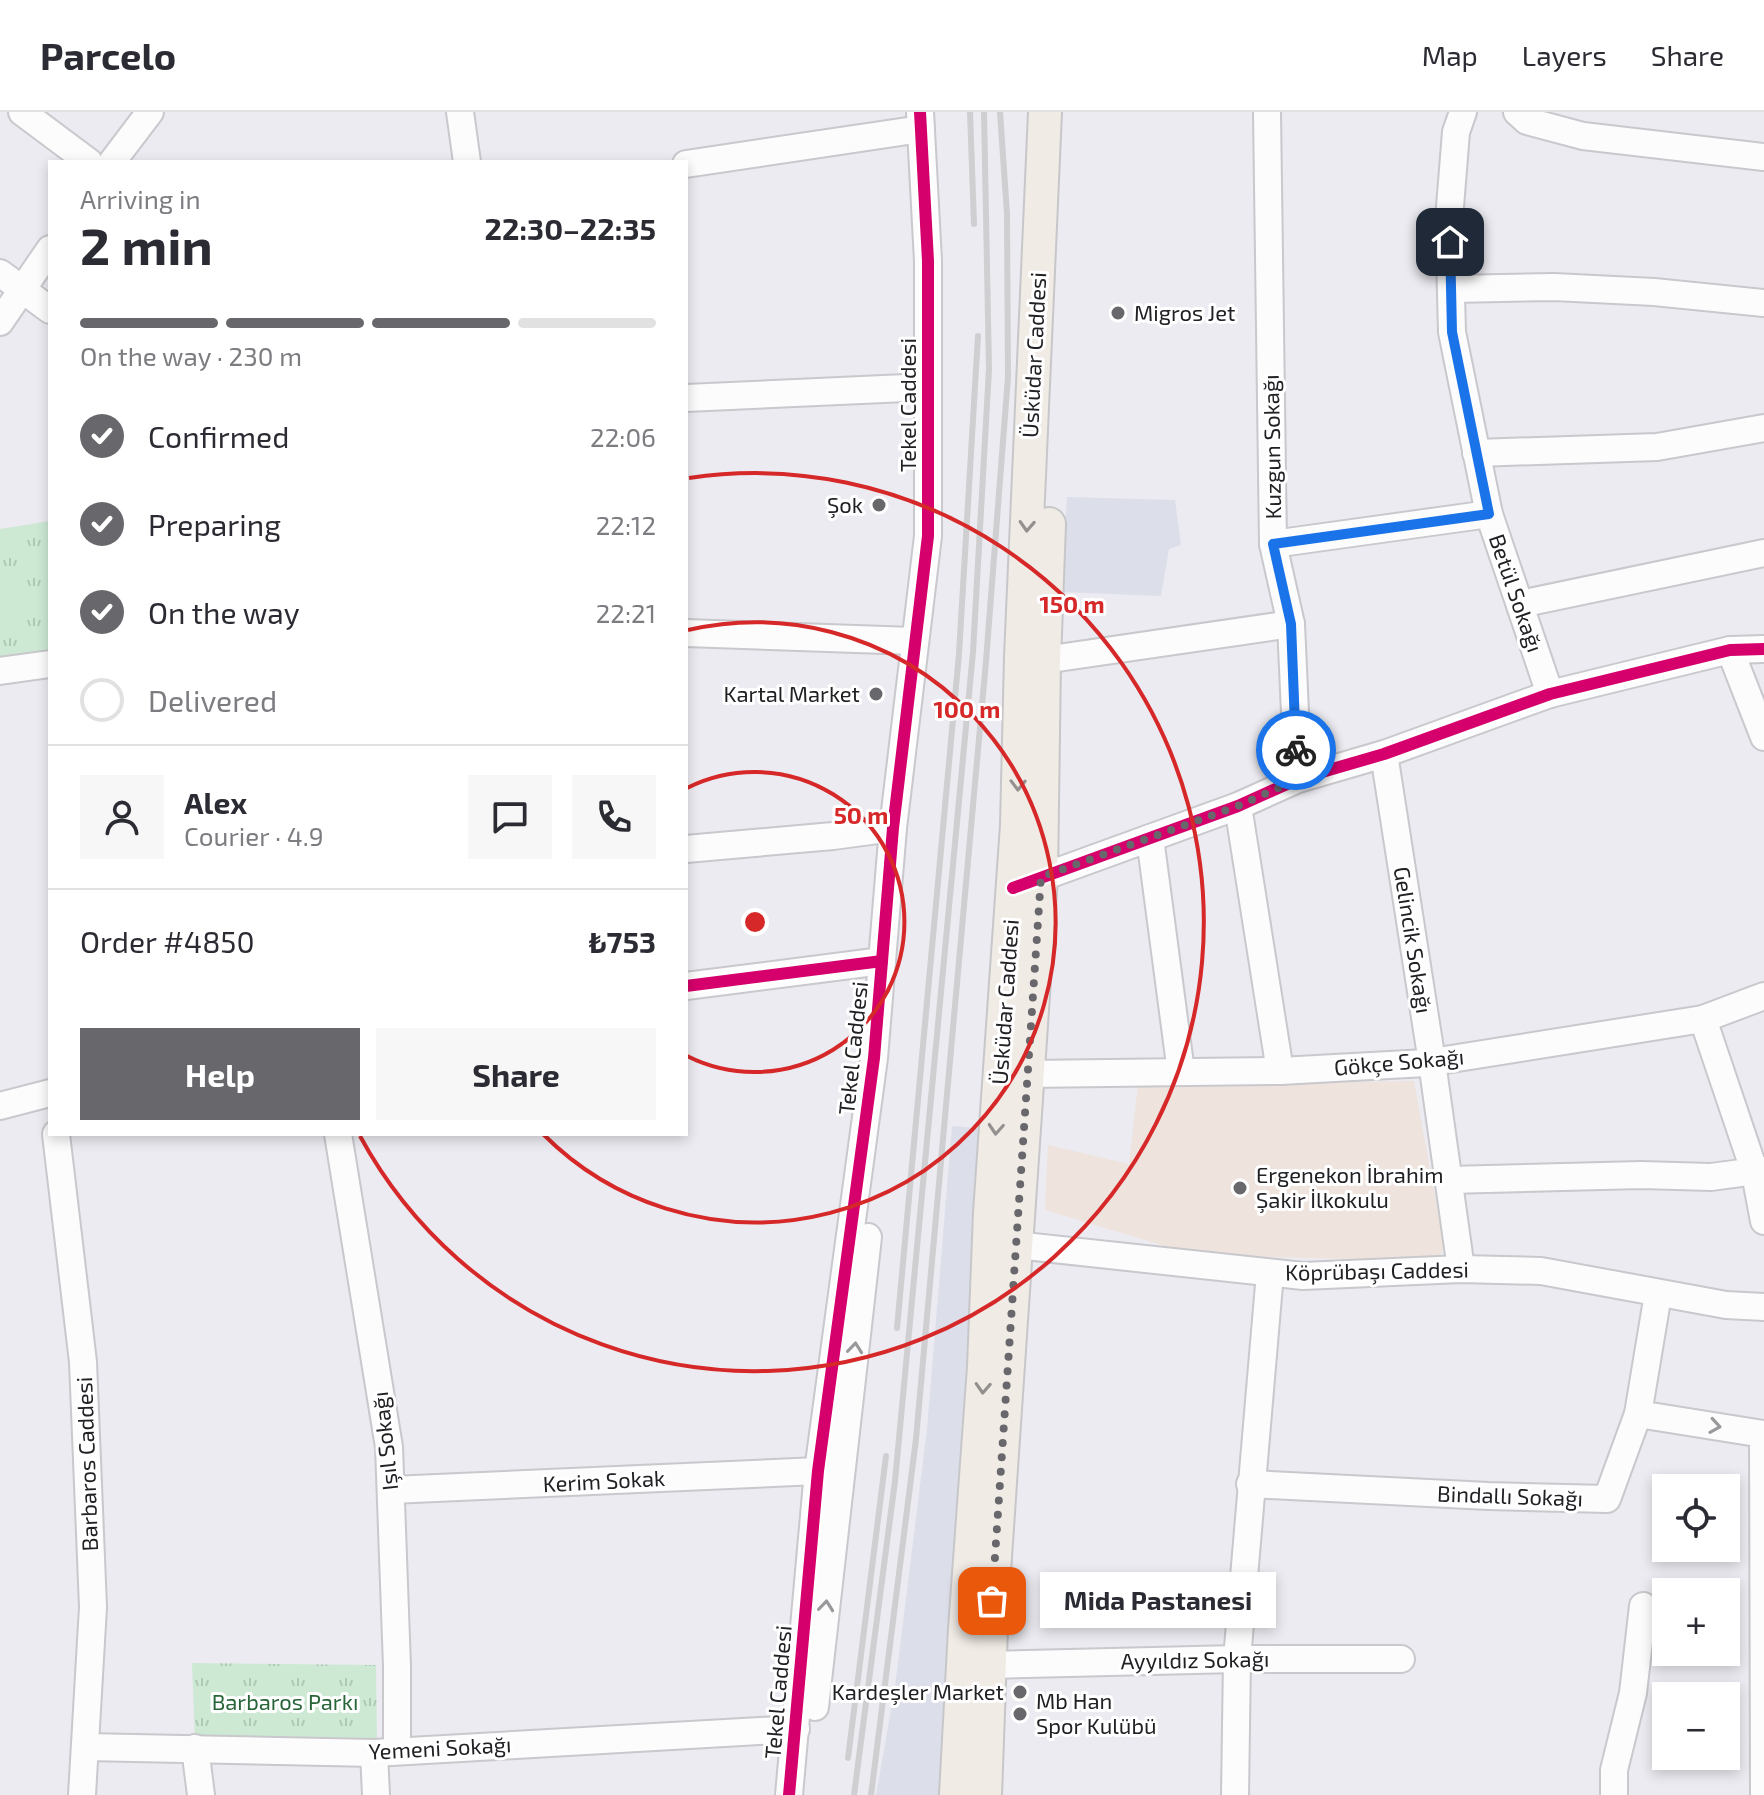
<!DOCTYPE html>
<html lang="en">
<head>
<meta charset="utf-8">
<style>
  :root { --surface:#fff; --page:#f7f7f7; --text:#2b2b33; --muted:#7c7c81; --line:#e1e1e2; --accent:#68686c }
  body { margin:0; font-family:"Exo 2",sans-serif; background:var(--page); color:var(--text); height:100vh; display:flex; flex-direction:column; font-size:30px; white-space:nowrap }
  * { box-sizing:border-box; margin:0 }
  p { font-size:26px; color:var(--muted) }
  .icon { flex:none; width:44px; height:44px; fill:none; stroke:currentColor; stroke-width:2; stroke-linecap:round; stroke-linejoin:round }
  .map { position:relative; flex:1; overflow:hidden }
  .drawer { position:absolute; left:48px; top:48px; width:640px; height:976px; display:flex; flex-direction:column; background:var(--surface); border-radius:0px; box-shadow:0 4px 12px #0003 }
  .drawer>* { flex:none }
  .controls { position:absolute; left:1652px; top:1362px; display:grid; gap:16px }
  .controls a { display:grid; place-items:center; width:88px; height:88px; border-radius:0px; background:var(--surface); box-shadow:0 4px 12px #0003; font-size:40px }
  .pin { position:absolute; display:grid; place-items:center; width:68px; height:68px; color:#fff; margin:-34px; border-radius:16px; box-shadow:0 4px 12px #0006 }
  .courier { position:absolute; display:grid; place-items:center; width:80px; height:80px; margin:-40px; border:6px solid #1a73e8; border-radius:50%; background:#fff; color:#222; box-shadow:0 2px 10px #0007 }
  .bubble { position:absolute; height:56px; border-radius:0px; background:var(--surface); box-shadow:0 4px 12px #0003; font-size:26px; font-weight:700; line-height:56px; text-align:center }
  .overview em { font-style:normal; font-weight:700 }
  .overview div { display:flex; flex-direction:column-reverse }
  .overview { display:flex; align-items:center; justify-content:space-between; height:136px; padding:0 32px }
  h1 { font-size:52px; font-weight:700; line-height:60px }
  .bar { display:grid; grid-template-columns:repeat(4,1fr); gap:12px 8px; align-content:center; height:96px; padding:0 32px }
  .bar i { height:10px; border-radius:6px; background:var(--line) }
  .bar .current { background:var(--accent) }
  .bar p { grid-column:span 4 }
  .line { display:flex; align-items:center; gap:20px; padding:0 32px; border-top:2px solid var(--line) }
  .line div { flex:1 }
  .round { display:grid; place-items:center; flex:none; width:84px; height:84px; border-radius:0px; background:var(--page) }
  ol { padding:0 32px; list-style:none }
  li { display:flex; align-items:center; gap:24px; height:88px }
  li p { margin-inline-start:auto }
  li .icon { padding:8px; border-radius:50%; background:var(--accent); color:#fff; stroke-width:4 }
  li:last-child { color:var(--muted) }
  li i { width:44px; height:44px; border:4px solid var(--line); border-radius:50% }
  .action { display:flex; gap:16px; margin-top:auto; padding:16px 32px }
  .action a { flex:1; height:92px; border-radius:0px; background:var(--accent); color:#fff; font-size:32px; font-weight:700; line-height:92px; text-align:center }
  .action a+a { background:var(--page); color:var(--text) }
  header { display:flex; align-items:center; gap:48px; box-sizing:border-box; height:112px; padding:0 40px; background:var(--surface); border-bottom:2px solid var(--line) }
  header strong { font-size:38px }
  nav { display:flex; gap:44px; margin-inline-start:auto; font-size:28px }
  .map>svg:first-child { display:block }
  .built { fill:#dcdeea }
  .education { fill:#eee3dd }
  .grass { fill:url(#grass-tufts) }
  .pitch { fill:#cde9d4 }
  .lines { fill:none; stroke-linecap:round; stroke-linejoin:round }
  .minor-casing { stroke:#c8c8cd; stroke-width:30 }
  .major-casing { stroke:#c7c7ca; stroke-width:36 }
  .minor { stroke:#fcfcfd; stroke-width:26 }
  .major { stroke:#f0ebe5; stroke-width:32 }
  .rail { stroke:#cfcfd1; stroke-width:6 }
  .cycleway-casing { stroke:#fff; stroke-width:17 }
  .cycleway { stroke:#d6006c; stroke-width:12 }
  .oneway { stroke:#93908f }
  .oneway2 { stroke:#99999c }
  .done { stroke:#68686c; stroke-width:8; stroke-dasharray:0 14.4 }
  .route { stroke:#1a73e8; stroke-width:10 }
  .ring { fill:none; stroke:#d62828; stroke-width:4 }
  .poi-dot { fill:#68686c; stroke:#fff; stroke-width:3 }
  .labels { text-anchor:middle; stroke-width:6; stroke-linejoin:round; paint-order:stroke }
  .poi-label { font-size:22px; fill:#212125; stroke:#fff; text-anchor:start }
  .street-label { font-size:22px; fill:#212125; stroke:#fff }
  .park-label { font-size:22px; fill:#286538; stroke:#fff }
  .centre { fill:#d62828; stroke:#fff; stroke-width:4 }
  .ring-label { font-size:24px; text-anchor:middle; font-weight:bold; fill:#d62828; stroke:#fff; stroke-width:6; stroke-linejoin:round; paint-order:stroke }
</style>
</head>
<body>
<header>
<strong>Parcelo</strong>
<nav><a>Map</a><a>Layers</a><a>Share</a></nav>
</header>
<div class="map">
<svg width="1764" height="1683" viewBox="0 0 1764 1683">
  <defs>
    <pattern id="grass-tufts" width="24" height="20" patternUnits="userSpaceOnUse" patternTransform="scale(2)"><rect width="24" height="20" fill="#cde9d4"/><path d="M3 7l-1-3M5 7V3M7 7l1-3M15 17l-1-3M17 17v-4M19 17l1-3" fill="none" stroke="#b0c8b6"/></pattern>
  </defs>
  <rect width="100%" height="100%" fill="#ebebf1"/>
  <g class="built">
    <path d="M 1067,385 L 1175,388 L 1181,433 L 1169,437 L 1161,484 L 1061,480 Z"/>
    <path d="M 952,1014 L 990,1017 L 948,1683 L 876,1683 L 895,1575 L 927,1317 Z"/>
  </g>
  <path class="education" d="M 1414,969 L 1444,1134 L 1440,1144 L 1431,1149 L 1195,1143 L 1045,1098 L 1048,1033 L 1129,1052 L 1138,973 Z"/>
  <g class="grass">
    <path d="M 50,409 L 50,542 L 0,548 L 0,417 Z"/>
    <path d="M 192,1551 L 376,1553 L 377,1626 L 195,1629 Z"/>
  </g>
  <path class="pitch" d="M 18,454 L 29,523 L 0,528 L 0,457 Z"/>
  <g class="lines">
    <g class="minor-casing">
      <g id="minor">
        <path d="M 22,0 L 89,50"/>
        <path d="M 460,0 L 467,50"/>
        <path d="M 1267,0 L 1273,432 L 1291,512 L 1298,667"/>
        <path d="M 1463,0 L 1456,20 L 1449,107 L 1452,220 L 1489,402 L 1550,582"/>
        <path d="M 1517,0 L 1527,9 L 1583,24 L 1764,45"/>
        <path d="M 112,50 L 150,0"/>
        <path d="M 686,52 L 921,17"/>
        <path d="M 0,161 L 50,198"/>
        <path d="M 1452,177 L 1554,175 L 1654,180 L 1764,191"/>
        <path d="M 0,210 L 50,137"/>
        <path d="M 686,286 L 928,275"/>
        <path d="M 1476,341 L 1657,335 L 1764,316"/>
        <path d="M 1273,432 L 1489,402"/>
        <path d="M 1520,492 L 1764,441"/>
        <path d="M 686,521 L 914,529"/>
        <path d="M 1730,538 L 1764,625"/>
        <path d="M 1044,548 L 1291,512"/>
        <path d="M 0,559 L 50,552"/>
        <path d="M 1384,642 L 1432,950 L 1461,1157"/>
        <path d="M 1238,694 L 1280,959"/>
        <path d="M 1150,726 L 1181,960"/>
        <path d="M 686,737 L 833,724 L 893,716"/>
        <path d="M 1026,771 L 1238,694 L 1298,667 L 1384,642 L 1550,582 L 1730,538 L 1764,537"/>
        <path d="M 686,874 L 882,849"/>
        <path d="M 1703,907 L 1755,1061 L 1764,1109"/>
        <path d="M 1027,962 L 1280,959 L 1426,951 L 1703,907 L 1764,884"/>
        <path d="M 0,994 L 50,981"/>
        <path d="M 56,1022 L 83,1250 L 93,1495 L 82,1683"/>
        <path d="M 338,1022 L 389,1335 L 397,1554 L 397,1639"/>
        <path d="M 1449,1068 L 1641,1063 L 1711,1065 L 1764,1058"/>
        <path d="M 997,1131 L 1303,1164 L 1461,1157 L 1541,1159 L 1726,1193 L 1764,1195"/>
        <path d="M 1638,1302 L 1763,1322 L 1764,1683"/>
        <path d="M 1250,1372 L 1488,1384 L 1607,1387 L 1638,1302 L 1658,1182"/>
        <path d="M 391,1378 L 818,1359"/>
        <path d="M 989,1553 L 1237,1547 L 1401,1547"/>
        <path d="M 815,1595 L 868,1125"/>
        <path d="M 85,1635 L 374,1641 L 796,1617"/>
        <path d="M 195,1636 L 201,1683"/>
        <path d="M 374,1641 L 376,1683"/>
        <path d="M 789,1683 L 818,1359 L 874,946 L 893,716 L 928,424 L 928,149 L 920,0"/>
        <path d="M 1235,1683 L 1237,1547 L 1270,1161"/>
        <path d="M 1614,1683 L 1614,1658 L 1633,1581 L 1643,1494"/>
      </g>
    </g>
    <g class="major-casing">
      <g id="major">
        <path d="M 956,1683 L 965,1517 L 984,1255 L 990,1101 L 1017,713 L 1021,545 L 1045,0"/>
        <path d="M 985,1683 L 992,1489 L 1041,765 L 1044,548 L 1049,412"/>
      </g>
    </g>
    <use href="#minor" class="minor"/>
    <use href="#major" class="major"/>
    <g class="rail">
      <path d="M 970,0 L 974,112"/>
      <path d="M 897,1216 L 959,542 L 978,224"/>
      <path d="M 848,1646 L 886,1344"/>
      <path d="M 854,1683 L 895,1369 L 973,540 L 989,257 L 984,0"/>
      <path d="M 871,1683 L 916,1327 L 986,549 L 1008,265 L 1007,102 L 1000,0"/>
    </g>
    <g class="cycleway-casing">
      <g id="cycleway">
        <path d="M 1013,776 L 1238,694 L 1298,667 L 1384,642 L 1550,582 L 1730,538 L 1764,537"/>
        <path d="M 686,874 L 882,849"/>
        <path d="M 789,1683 L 818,1359 L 874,946 L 893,716 L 928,424 L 928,149 L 920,0"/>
      </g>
    </g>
    <use href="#cycleway" class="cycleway"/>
  </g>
  <defs><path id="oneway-chevron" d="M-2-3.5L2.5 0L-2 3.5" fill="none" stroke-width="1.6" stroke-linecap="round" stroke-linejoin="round" transform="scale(2)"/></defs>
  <g class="oneway">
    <use href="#oneway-chevron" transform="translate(1027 414) rotate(93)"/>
    <use href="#oneway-chevron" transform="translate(1018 673) rotate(91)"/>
    <use href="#oneway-chevron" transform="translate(996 1017) rotate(94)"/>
    <use href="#oneway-chevron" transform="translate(983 1276) rotate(93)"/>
  </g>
  <g class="oneway2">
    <use href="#oneway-chevron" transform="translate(855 1236) rotate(-84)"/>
    <use href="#oneway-chevron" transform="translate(1715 1314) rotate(9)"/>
    <use href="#oneway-chevron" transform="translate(826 1494) rotate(-84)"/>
  </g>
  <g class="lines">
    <path class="done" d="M 992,1489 L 1041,765 L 1238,694 L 1298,667 L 1296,638"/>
    <path class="route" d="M 1296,638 L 1291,512 L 1273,432 L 1489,402 L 1452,220 L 1450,130"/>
  </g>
  <g class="ring">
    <path d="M687 676A150 150 0 1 1 687 944"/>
    <path d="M688 518A300 300 0 1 1 543 1022"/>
    <path d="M689 366A449 449 0 1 1 360 1024"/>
  </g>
  <g class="poi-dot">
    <circle cx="1118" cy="201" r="8"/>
    <circle cx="879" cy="393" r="8"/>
    <circle cx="876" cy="582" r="8"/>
    <circle cx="1240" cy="1076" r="8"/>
    <circle cx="1020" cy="1580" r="8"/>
    <circle cx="1020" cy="1602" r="8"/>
  </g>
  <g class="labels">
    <g class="poi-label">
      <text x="1134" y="209">Migros Jet</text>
      <text x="863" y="401" text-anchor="end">Şok</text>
      <text x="860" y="590" text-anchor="end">Kartal Market</text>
      <text x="1256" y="1071">Ergenekon İbrahim<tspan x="1256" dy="25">Şakir İlkokulu</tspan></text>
      <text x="1004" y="1588" text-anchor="end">Kardeşler Market</text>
      <text x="1036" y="1597">Mb Han<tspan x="1036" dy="25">Spor Kulübü</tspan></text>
    </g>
    <g class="street-label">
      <text transform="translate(1034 243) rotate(-87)" y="8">Üsküdar Caddesi</text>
      <text transform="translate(908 293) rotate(-90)" y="8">Tekel Caddesi</text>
      <text transform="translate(1272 335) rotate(-91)" y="8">Kuzgun Sokağı</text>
      <text transform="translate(1516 481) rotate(71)" y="8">Betül Sokağı</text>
      <text transform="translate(1413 828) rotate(81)" y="8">Gelincik Sokağı</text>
      <text transform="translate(1005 890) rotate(-86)" y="8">Üsküdar Caddesi</text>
      <text transform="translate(853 936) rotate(-84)" y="8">Tekel Caddesi</text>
      <text transform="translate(1399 950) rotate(-5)" y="8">Gökçe Sokağı</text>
      <text transform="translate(1377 1159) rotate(-1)" y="8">Köprübaşı Caddesi</text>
      <text transform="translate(385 1329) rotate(-96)" y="8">Işıl Sokağı</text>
      <text transform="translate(87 1352) rotate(-92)" y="8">Barbaros Caddesi</text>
      <text transform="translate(604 1369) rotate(-3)" y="8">Kerim Sokak</text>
      <text transform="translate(1510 1384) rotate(2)" y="8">Bindallı Sokağı</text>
      <text transform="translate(1195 1548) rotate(-1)" y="8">Ayyıldız Sokağı</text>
      <text transform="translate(778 1580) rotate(-85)" y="8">Tekel Caddesi</text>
      <text transform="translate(440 1636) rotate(-3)" y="8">Yemeni Sokağı</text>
    </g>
    <g class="park-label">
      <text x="285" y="1598">Barbaros Parkı</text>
    </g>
  </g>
  <circle cx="755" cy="810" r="12" class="centre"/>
  <g class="ring-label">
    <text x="1072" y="501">150 m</text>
    <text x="967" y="606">100 m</text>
    <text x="861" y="712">50 m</text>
  </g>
</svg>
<div class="controls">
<a><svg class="icon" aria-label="locate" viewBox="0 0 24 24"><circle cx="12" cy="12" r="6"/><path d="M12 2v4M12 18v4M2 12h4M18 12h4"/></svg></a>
<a>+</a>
<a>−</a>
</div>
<div class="pin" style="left:992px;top:1489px;background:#ea580c"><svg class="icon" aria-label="bag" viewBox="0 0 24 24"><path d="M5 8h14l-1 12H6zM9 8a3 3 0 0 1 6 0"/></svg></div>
<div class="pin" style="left:1450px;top:130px;background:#1f2937"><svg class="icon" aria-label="home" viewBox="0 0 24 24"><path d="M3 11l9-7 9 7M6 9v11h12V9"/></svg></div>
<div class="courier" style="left:1296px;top:638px"><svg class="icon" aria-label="bike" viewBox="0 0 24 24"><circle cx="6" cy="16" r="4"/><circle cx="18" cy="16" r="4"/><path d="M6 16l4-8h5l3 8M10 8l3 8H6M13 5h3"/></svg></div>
<div class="bubble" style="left:1040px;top:1460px;width:236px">Mida Pastanesi</div>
<section class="drawer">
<div class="overview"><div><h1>2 min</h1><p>Arriving in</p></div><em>22:30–22:35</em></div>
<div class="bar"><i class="current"></i><i class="current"></i><i class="current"></i><i></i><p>On the way · 230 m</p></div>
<ol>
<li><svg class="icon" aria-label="check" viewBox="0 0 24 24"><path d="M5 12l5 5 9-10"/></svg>Confirmed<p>22:06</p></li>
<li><svg class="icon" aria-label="check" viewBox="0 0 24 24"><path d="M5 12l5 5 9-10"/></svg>Preparing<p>22:12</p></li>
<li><svg class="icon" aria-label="check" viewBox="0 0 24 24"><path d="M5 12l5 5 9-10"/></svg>On the way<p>22:21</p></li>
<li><i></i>Delivered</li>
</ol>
<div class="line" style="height:144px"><a class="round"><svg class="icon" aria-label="person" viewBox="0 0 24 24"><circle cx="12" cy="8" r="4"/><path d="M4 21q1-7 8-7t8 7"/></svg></a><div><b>Alex</b><p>Courier · 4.9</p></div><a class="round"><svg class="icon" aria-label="chat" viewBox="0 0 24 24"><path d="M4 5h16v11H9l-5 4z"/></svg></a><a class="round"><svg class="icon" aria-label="phone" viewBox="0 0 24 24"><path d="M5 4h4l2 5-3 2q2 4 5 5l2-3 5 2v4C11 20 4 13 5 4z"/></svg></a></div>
<div class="line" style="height:104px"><div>Order #4850</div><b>₺753</b></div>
<div class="action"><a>Help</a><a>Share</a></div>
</section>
</div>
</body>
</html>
